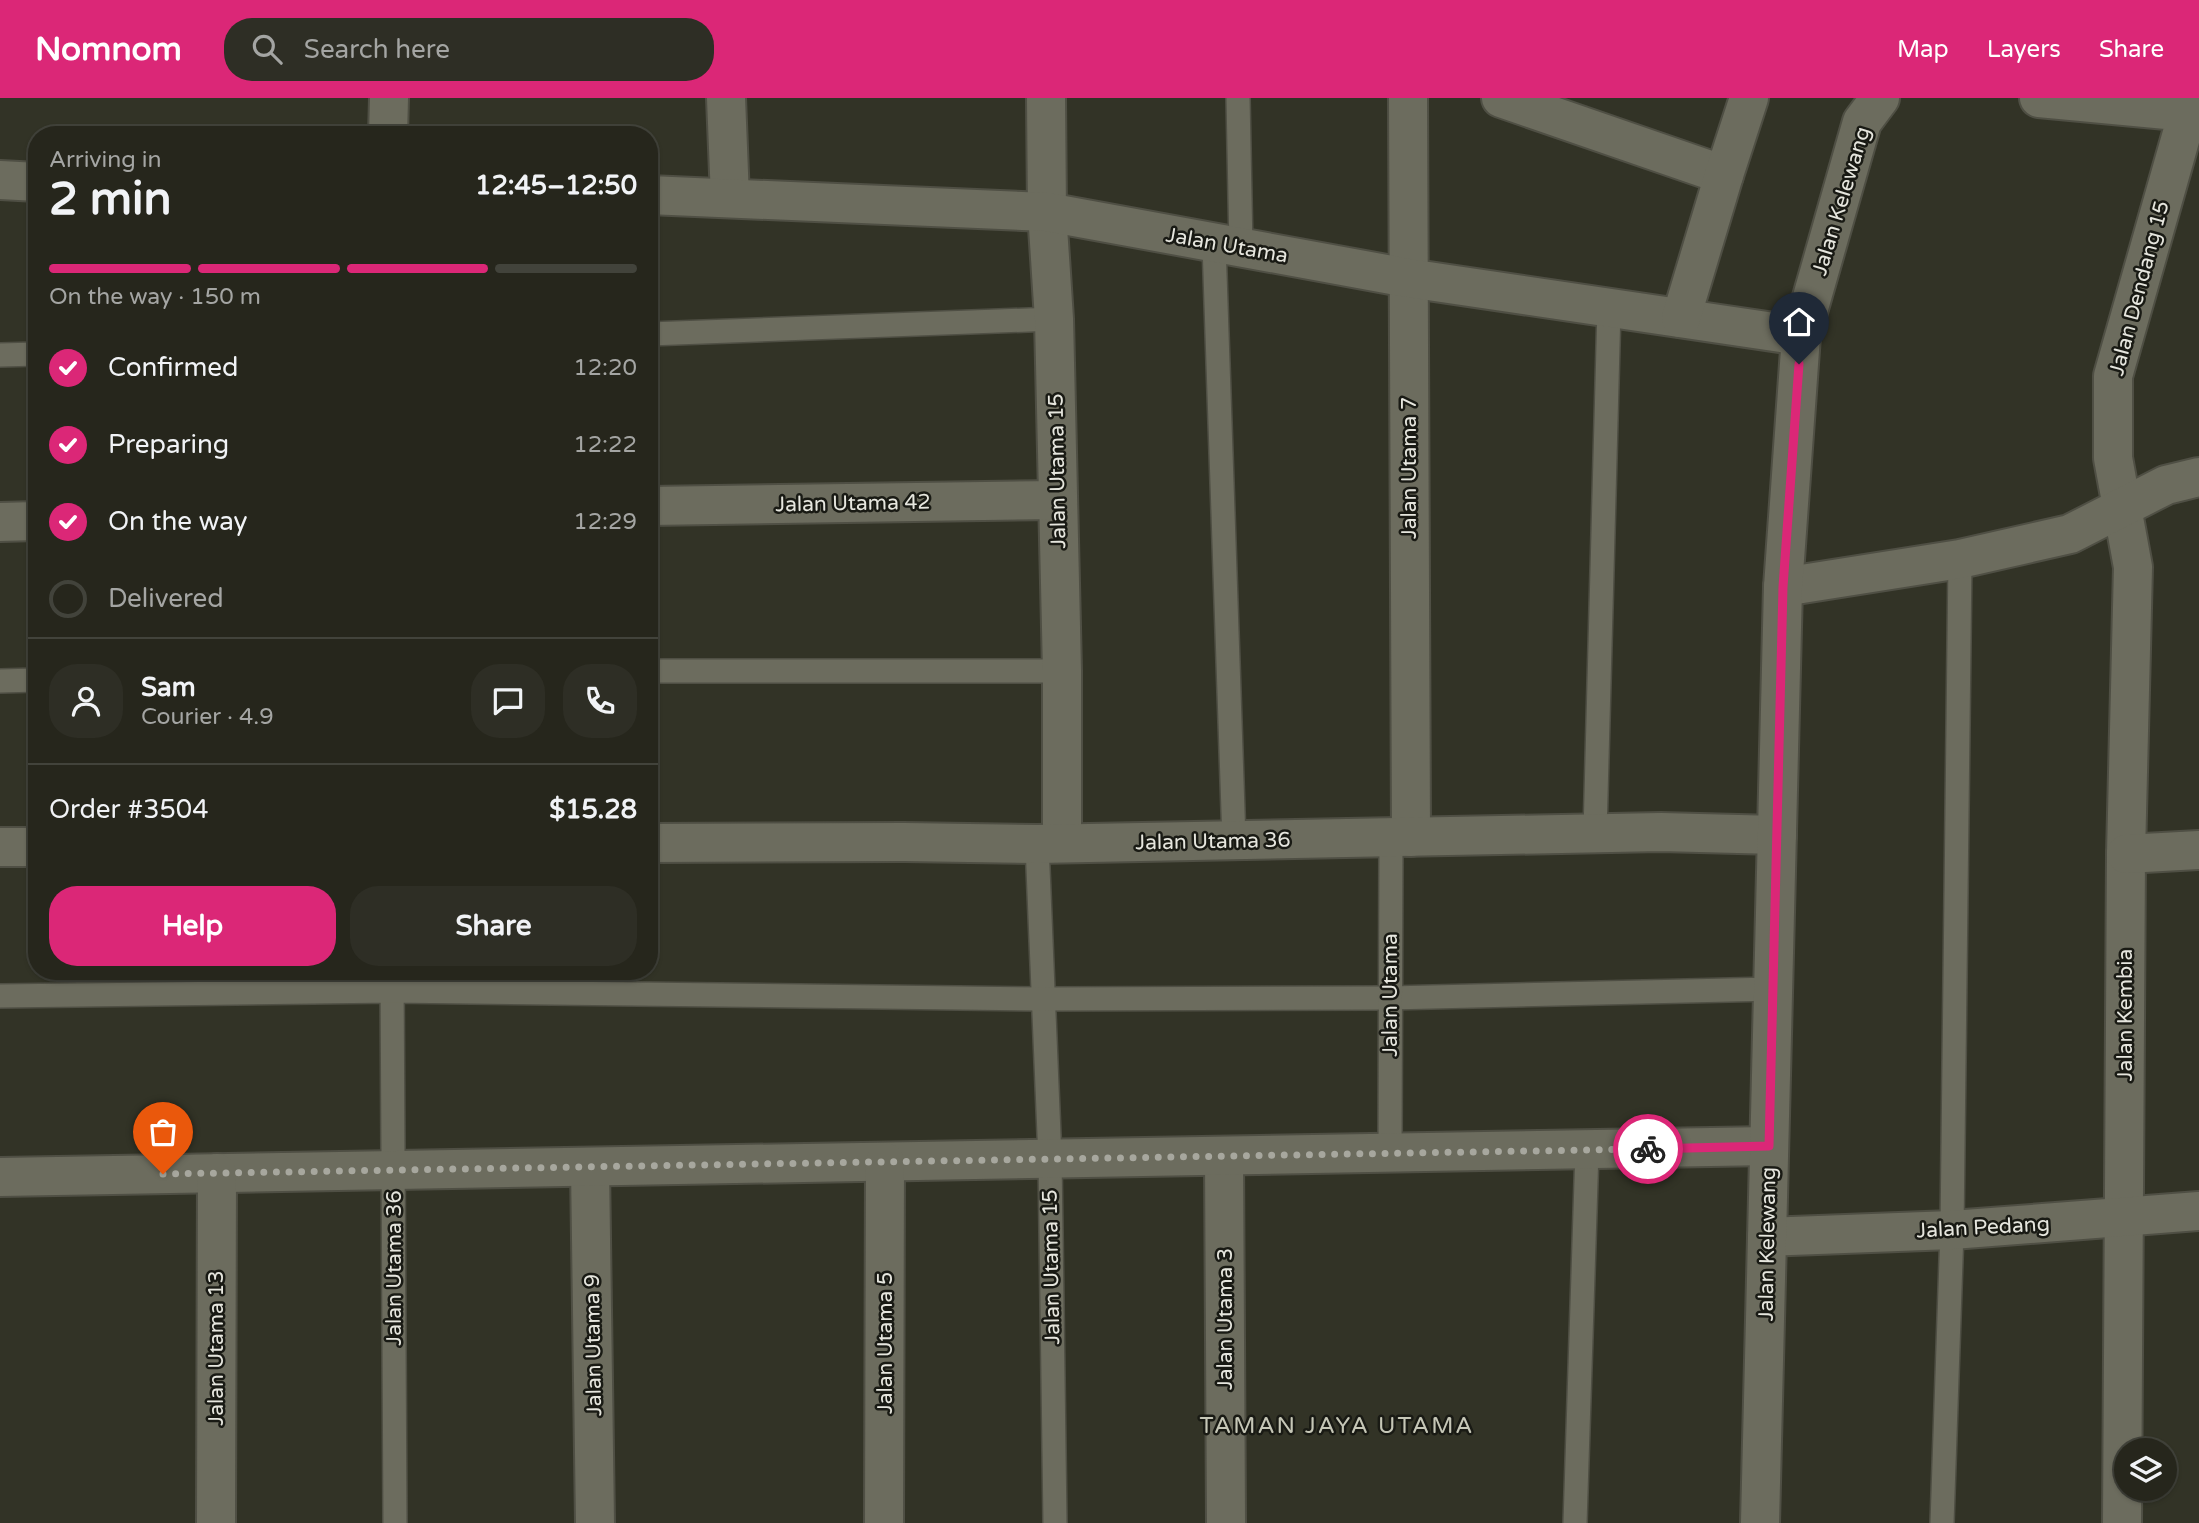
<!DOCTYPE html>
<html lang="en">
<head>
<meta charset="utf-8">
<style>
  :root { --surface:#26261c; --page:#2e2e25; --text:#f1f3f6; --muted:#a4a5a3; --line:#42433b; --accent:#db2777 }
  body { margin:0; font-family:"Varela Round",sans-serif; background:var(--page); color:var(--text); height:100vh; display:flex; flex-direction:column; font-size:26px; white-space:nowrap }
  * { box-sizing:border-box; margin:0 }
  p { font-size:23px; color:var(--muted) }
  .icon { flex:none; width:38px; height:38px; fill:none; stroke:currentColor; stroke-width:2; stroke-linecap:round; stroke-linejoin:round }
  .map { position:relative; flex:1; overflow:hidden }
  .sheet { position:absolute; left:28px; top:28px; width:630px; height:854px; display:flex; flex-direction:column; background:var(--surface); border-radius:28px; box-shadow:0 2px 5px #0004,0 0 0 2px var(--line) }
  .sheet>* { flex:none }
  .fabs { position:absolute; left:2114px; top:1340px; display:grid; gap:14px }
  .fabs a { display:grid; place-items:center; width:63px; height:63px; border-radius:50%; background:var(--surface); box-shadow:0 2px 5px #0004,0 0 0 2px var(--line); font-size:35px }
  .pin { position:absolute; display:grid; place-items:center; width:60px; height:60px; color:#fff; margin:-72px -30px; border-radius:50% 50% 50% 0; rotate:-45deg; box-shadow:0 0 7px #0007 }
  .pin .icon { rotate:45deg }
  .courier { position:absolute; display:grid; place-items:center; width:70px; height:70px; margin:-35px; border:5px solid #db2777; border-radius:50%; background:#fff; color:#222; box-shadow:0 2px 9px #0007 }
  .head em { font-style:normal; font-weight:700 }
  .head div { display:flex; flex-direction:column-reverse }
  .head { display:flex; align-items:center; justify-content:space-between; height:119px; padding:0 21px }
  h1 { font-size:46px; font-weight:700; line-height:52px }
  .bar { display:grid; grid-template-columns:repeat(4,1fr); gap:10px 7px; align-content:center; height:84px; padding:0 21px }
  .bar i { height:9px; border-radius:5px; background:var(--line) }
  .bar .selected { background:var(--accent) }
  .bar p { grid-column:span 4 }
  .line { display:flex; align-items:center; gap:18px; padding:0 21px; border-top:2px solid var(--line) }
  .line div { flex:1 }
  .round { display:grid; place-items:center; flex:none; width:74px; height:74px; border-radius:28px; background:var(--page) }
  ol { padding:0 21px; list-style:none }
  li { display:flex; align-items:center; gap:21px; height:77px }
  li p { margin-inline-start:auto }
  li .icon { padding:7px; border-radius:50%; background:var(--accent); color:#fff; stroke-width:4 }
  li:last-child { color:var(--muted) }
  li i { width:38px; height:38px; border:4px solid var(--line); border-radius:50% }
  .action { display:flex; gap:14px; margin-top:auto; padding:14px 21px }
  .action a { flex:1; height:80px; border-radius:28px; background:var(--accent); color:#fff; font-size:28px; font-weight:700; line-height:80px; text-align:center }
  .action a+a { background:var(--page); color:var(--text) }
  header { display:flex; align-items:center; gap:42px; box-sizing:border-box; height:98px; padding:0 35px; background:var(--accent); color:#fff }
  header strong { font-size:33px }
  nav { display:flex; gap:38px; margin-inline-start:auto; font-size:24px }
  .search { width:490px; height:63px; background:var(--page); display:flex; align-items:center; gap:18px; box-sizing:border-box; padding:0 24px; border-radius:28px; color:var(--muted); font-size:26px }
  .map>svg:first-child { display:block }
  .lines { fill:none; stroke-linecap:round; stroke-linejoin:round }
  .lane-casing { stroke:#4f4f44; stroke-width:26 }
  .street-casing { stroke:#4f4f44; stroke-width:42 }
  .lane { stroke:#6c6c5e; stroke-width:23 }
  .street { stroke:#6c6c5e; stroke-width:38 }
  .done { stroke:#a7a79e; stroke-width:7; stroke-dasharray:0 12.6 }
  .route { stroke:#db2777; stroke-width:9 }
  .labels { text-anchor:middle; stroke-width:5; stroke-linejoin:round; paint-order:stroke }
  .street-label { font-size:21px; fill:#e6e6de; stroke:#191a14 }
  .neighbourhood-label { font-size:23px; letter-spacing:2px; fill:#c6c7b7; stroke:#191a14 }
</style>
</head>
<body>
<header>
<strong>Nomnom</strong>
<div class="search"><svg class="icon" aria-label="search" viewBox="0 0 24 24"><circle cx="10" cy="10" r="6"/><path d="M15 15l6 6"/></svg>Search here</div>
<nav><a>Map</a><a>Layers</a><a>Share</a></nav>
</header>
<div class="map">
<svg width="2199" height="1425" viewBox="0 0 2199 1425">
  <rect width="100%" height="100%" fill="#323326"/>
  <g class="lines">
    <g class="lane-casing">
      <g id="lane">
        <path d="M 1238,0 L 1241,150"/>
        <path d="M 1214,146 L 1234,743"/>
        <path d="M 649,236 L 1054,221"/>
        <path d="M 0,257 L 37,256"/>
        <path d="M 649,573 L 1062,573"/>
        <path d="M 0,583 L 37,582"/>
        <path d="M 1595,735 L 1609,210"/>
        <path d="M 1037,746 L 1050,1061 L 1055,1425"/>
        <path d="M 392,873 L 395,1425"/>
        <path d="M 0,898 L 392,893 L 1043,901 L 1390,900 L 1773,891"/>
        <path d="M 1390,1056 L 1391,739"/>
        <path d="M 1575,1425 L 1587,1052"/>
        <path d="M 1942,1425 L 1952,1132 L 1960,461"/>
      </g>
    </g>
    <g class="street-casing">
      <g id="street">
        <path d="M 726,0 L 730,100"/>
        <path d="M 1046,0 L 1047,114 L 1054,221 L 1062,573 L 1062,745"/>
        <path d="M 1408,0 L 1411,739"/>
        <path d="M 1501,0 L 1724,77"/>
        <path d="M 2039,0 L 2188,14 L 2113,278 L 2113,360 L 2133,469 L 2126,756 L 2122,1425"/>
        <path d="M 388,37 L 389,0"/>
        <path d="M 0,82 L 37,84"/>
        <path d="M 649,97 L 1047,114 L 1408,180 L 1801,238"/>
        <path d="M 1681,220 L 1724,77 L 1749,0"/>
        <path d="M 649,408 L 1058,402"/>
        <path d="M 0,424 L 37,423"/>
        <path d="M 1783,489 L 1960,461 L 2070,436 L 2166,387 L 2199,379"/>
        <path d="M 649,745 L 904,744 L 1037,746 L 1661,734 L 1777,737"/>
        <path d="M 0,749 L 37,749"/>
        <path d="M 2126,756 L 2199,752"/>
        <path d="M 1224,1058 L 1226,1425"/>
        <path d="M 590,1069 L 595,1425"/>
        <path d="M 0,1079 L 1769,1048"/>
        <path d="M 1767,1139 L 1952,1132 L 2199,1113"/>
        <path d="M 216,1425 L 217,1075"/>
        <path d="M 884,1425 L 885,1064"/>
        <path d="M 1760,1425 L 1783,489 L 1801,238 L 1862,24 L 1880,0"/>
      </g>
    </g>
    <use href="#lane" class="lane"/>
    <use href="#street" class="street"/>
  </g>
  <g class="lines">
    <path class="done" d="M 163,1076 L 1648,1051"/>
    <path class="route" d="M 1648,1051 L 1769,1048 L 1783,489 L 1799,266"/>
  </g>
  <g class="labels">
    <g class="street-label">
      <text transform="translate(1841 103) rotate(-73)" y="7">Jalan Kelewang</text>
      <text transform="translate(1227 147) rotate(10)" y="7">Jalan Utama</text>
      <text transform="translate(2139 190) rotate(-75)" y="7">Jalan Dendang 15</text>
      <text transform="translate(1409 370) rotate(-90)" y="7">Jalan Utama 7</text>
      <text transform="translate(1057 373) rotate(-91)" y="7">Jalan Utama 15</text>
      <text transform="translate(853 405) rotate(-1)" y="7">Jalan Utama 42</text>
      <text transform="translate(1213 743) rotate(-1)" y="7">Jalan Utama 36</text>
      <text transform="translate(1390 897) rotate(-90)" y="7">Jalan Utama</text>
      <text transform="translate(2125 917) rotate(-90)" y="7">Jalan Kembia</text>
      <text transform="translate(1983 1129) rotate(-3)" y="7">Jalan Pedang</text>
      <text transform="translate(1767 1146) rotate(-89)" y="7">Jalan Kelewang</text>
      <text transform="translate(1051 1169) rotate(-91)" y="7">Jalan Utama 15</text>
      <text transform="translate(394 1170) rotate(-90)" y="7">Jalan Utama 36</text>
      <text transform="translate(1225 1221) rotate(-90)" y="7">Jalan Utama 3</text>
      <text transform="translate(885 1245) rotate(-90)" y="7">Jalan Utama 5</text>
      <text transform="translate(593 1247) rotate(-91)" y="7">Jalan Utama 9</text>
      <text transform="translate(216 1250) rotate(-90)" y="7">Jalan Utama 13</text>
    </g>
    <g class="neighbourhood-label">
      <text x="1337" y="1335">TAMAN JAYA UTAMA</text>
    </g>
  </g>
</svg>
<div class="fabs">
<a><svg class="icon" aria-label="layers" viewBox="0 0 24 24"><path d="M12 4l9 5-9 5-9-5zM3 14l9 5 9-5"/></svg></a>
</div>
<div class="pin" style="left:163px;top:1076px;background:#ea580c"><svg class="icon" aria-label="bag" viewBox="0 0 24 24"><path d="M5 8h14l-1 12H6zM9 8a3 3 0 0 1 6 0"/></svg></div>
<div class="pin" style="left:1799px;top:266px;background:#1f2937"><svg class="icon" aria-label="home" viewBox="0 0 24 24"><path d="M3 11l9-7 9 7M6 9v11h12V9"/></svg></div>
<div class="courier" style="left:1648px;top:1051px"><svg class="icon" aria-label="bike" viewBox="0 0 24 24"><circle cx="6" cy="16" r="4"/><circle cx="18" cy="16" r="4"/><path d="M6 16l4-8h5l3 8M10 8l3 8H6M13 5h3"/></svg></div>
<section class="sheet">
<div class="head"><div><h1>2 min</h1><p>Arriving in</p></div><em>12:45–12:50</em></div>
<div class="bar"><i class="selected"></i><i class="selected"></i><i class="selected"></i><i></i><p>On the way · 150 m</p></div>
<ol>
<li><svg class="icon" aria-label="check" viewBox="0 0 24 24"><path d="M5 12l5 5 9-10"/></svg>Confirmed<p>12:20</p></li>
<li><svg class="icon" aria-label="check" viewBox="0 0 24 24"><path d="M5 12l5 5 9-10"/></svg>Preparing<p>12:22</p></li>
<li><svg class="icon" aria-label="check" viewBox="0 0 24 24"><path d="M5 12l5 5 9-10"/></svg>On the way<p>12:29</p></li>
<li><i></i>Delivered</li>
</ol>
<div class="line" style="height:126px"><a class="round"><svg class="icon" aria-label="person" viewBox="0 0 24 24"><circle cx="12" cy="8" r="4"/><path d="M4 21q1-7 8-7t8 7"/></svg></a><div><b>Sam</b><p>Courier · 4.9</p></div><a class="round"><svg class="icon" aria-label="chat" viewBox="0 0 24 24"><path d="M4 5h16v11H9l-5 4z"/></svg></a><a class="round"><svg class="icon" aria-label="phone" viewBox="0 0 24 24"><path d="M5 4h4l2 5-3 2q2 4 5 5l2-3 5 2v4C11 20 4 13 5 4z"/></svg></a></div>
<div class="line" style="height:91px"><div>Order #3504</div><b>$15.28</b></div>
<div class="action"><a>Help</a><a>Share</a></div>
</section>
</div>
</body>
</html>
